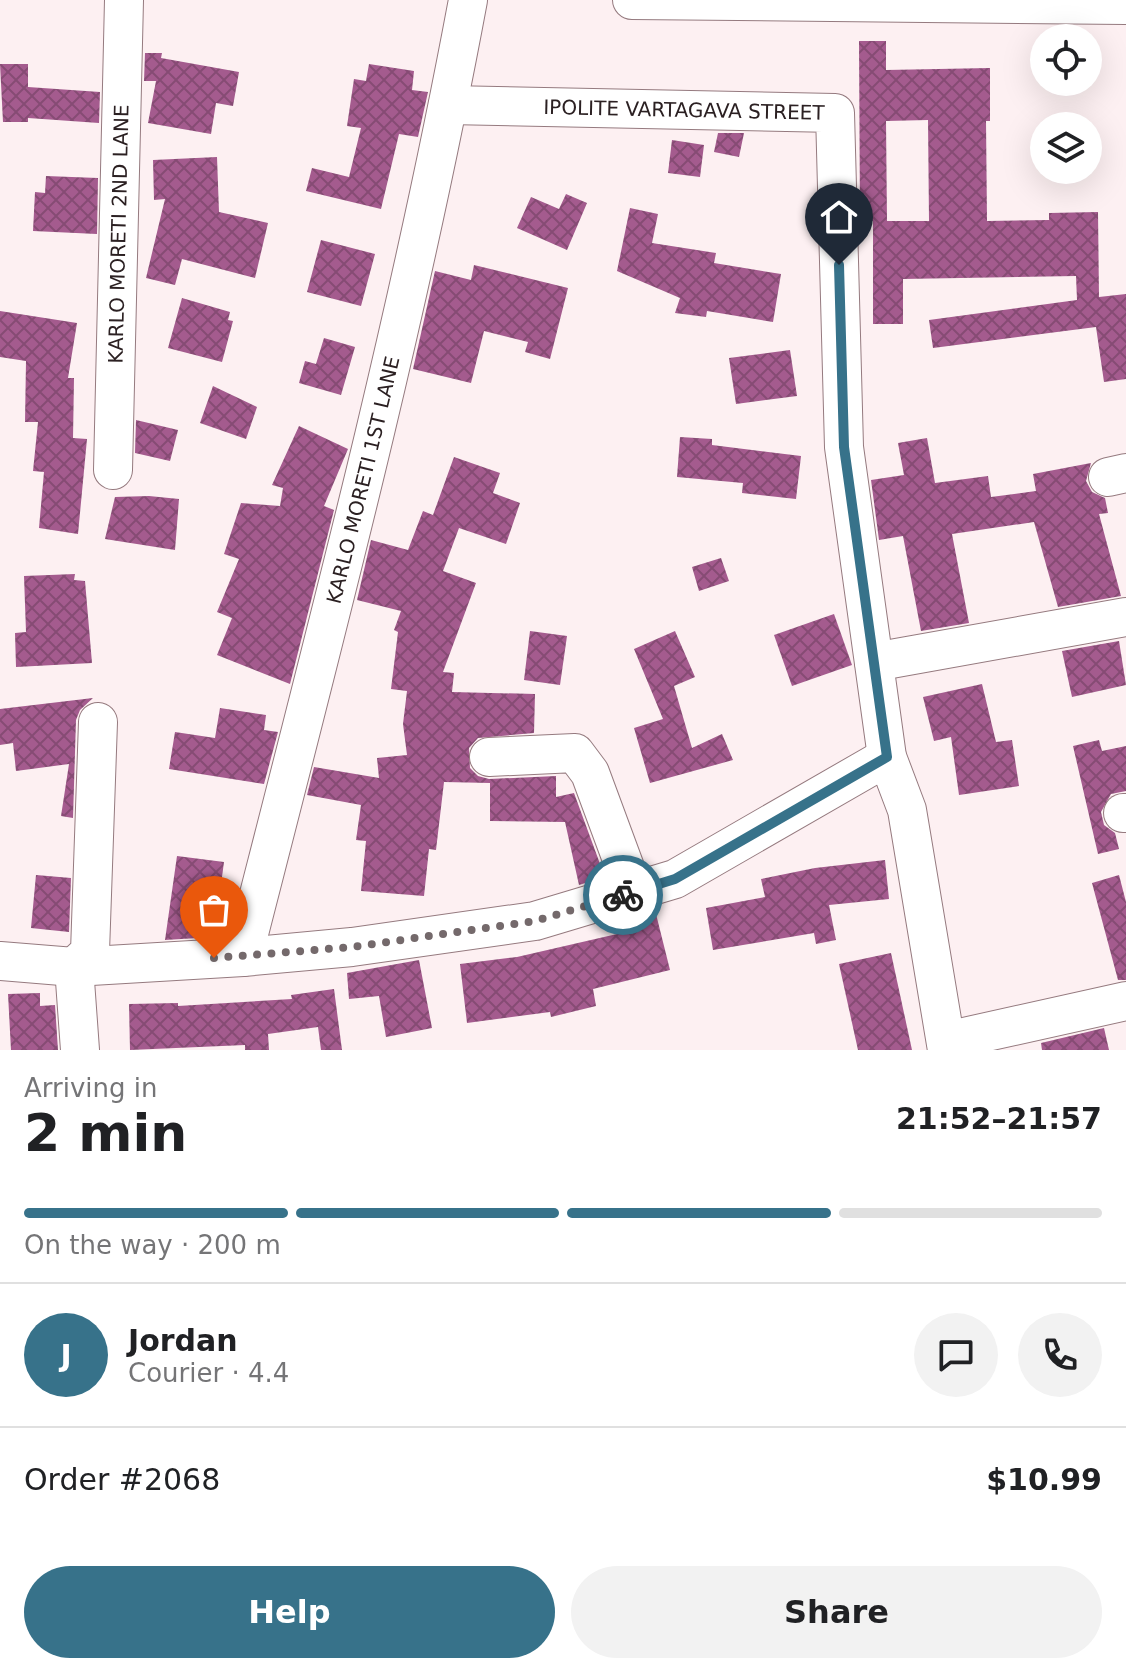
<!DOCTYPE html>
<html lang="en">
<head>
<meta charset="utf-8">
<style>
  :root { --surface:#fff; --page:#f2f2f2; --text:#202124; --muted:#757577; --line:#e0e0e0; --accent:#37728a }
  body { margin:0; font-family:"DejaVu Sans",sans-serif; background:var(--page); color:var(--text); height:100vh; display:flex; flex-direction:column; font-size:30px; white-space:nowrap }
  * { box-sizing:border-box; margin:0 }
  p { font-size:26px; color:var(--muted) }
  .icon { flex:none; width:44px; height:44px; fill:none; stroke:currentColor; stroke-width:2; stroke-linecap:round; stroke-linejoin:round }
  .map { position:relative; height:1050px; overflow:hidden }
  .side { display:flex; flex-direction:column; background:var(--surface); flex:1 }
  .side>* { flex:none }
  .tools { position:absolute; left:1030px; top:24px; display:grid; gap:16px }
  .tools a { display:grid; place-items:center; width:72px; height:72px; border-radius:50%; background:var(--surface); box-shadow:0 8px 32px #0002; font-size:40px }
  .pin { position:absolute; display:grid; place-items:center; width:68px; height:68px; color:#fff; margin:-82px -34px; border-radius:50% 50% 50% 0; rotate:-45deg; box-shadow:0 0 8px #0007 }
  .pin .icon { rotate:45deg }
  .courier { position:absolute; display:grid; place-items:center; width:80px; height:80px; margin:-40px; border:6px solid #37728a; border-radius:50%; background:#fff; color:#222; box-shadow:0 2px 10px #0007 }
  .summary em { font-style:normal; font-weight:600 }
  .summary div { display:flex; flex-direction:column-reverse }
  .summary { display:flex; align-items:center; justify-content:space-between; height:136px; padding:0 24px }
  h1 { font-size:52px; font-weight:600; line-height:60px }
  .bar { display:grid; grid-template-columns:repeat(4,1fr); gap:12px 8px; align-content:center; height:96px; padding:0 24px }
  .bar i { height:10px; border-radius:6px; background:var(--line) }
  .bar .on { background:var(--accent) }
  .bar p { grid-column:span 4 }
  .line { display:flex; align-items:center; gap:20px; padding:0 24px; border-top:2px solid var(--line) }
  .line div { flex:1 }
  .round { display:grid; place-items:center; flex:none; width:84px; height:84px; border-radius:42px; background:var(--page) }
  .primary-button { display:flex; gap:16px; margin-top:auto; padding:16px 24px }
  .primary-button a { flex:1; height:92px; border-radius:48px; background:var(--accent); color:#fff; font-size:32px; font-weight:600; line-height:92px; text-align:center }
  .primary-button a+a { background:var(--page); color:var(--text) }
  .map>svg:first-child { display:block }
  .building { fill:url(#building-cross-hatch); fill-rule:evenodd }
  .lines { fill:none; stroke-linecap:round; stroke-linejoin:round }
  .minor-casing { stroke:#957a7f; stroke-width:40 }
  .minor { stroke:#fff; stroke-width:38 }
  .done { stroke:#74696b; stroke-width:8; stroke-dasharray:0 14.4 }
  .route { stroke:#37728a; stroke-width:10 }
  .labels { text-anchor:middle; stroke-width:8; stroke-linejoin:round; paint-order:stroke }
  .street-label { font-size:20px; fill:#2b2022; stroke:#fff }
</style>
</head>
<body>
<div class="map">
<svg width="1126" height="1050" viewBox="0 0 1126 1050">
  <defs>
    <pattern id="building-cross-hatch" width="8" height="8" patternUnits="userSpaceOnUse" patternTransform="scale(2)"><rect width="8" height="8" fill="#a45b8e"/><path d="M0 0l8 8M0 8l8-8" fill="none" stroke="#864b74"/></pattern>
  </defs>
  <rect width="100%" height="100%" fill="#fdf0f2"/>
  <g class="building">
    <path d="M 859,41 L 886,41 L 886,70 L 990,68 L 990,121 L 986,121 L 987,221 L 1049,220 L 1049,213 L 1098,212 L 1099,297 L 1126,294 L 1126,379 L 1104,382 L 1096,327 L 933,348 L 929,320 L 1077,300 L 1076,276 L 903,279 L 903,324 L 873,324 L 873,221 L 860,221 ZM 928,120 L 929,221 L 887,221 L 886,121 Z"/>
    <path d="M 145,53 L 162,53 L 161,58 L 239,72 L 233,106 L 216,103 L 211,134 L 148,123 L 156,81 L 144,81 Z"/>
    <path d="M 0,64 L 28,64 L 28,87 L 100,92 L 99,123 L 28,118 L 28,122 L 3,122 Z"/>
    <path d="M 369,64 L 414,71 L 412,90 L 428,92 L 418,137 L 399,134 L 381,209 L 306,191 L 312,168 L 349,177 L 361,128 L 347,126 L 354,79 L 366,81 Z"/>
    <path d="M 718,133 L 744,133 L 739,157 L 714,152 Z"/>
    <path d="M 672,140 L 704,145 L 700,177 L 668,173 Z"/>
    <path d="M 217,157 L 219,212 L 268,223 L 255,278 L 182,259 L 175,285 L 146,278 L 165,199 L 154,200 L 153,160 Z"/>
    <path d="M 46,176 L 98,178 L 97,234 L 33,231 L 35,192 L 45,193 Z"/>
    <path d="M 566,194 L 587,203 L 567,250 L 517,228 L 531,197 L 559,209 Z"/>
    <path d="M 630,208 L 658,214 L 652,243 L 716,253 L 714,263 L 781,274 L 773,322 L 707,311 L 706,317 L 675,313 L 680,298 L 617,271 Z"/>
    <path d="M 321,240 L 375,254 L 361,306 L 307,292 Z"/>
    <path d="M 474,265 L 568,288 L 550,359 L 525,352 L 528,342 L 484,331 L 471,383 L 413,369 L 435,271 L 471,280 Z"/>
    <path d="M 182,298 L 230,312 L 228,320 L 233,321 L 222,362 L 168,348 Z"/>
    <path d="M 0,311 L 77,323 L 68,378 L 74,378 L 73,438 L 87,439 L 78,534 L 39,528 L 44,472 L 33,471 L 38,422 L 25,422 L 26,361 L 0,357 Z"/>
    <path d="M 324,338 L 355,347 L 341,395 L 299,383 L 305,361 L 316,364 Z"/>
    <path d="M 790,350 L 797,396 L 736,404 L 729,358 Z"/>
    <path d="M 213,386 L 257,407 L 246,439 L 200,423 Z"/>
    <path d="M 136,420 L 178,430 L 170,461 L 135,453 Z"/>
    <path d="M 299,426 L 348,449 L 324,506 L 334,510 L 290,684 L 217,655 L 232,618 L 217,612 L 239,559 L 224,554 L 241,503 L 280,506 L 283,488 L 272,485 Z"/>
    <path d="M 680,437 L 712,439 L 712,445 L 801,456 L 796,499 L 742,493 L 743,483 L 677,477 Z"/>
    <path d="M 927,438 L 935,483 L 988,476 L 991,497 L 1036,491 L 1033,474 L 1091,463 L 1086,481 L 1092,492 L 1105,498 L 1108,513 L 1099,514 L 1121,596 L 1058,607 L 1034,522 L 952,534 L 969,623 L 921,631 L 903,536 L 879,540 L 871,480 L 904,475 L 898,443 Z"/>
    <path d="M 454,457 L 500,473 L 493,493 L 520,503 L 506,544 L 459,528 L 443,571 L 476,583 L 443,672 L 454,673 L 452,692 L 535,694 L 534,733 L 478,738 L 469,748 L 470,768 L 478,776 L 489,779 L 556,776 L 556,797 L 574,793 L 603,872 L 600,873 L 601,878 L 579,885 L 565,822 L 490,821 L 490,783 L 444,782 L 436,850 L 429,849 L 424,896 L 361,891 L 366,841 L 356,840 L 361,805 L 307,795 L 314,767 L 379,778 L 377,758 L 407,755 L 403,724 L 407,691 L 391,689 L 398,632 L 394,630 L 401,611 L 357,600 L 371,540 L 408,550 L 423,511 L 433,515 Z"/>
    <path d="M 149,496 L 179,499 L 175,550 L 105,539 L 115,497 Z"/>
    <path d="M 721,558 L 729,581 L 699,591 L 692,567 Z"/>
    <path d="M 75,574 L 74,580 L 85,581 L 92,663 L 16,667 L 15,633 L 26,632 L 24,576 Z"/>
    <path d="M 834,614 L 852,665 L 792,686 L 774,635 Z"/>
    <path d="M 530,631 L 567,636 L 560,685 L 524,680 Z"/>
    <path d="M 675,631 L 695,677 L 674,686 L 692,748 L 722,734 L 733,760 L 650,783 L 634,728 L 663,719 L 634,649 Z"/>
    <path d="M 1119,641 L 1126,685 L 1072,697 L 1062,651 Z"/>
    <path d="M 982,684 L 996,742 L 1012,740 L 1019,786 L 959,795 L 951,737 L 934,741 L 923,697 Z"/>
    <path d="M 93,698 L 80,710 L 76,720 L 73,818 L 61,816 L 69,764 L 16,771 L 13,743 L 0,745 L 0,709 Z"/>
    <path d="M 220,708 L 266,715 L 264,730 L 278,732 L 264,784 L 169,769 L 175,732 L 215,738 Z"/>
    <path d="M 1099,740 L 1102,751 L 1126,746 L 1126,791 L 1111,794 L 1101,812 L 1104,825 L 1115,833 L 1119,849 L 1098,854 L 1073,746 Z"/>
    <path d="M 177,856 L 224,862 L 214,937 L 165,940 Z"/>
    <path d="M 885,860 L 889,899 L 829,905 L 836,940 L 816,944 L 814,933 L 713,950 L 706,908 L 765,897 L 761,879 L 815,868 Z"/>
    <path d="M 36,875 L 71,878 L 69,932 L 31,928 Z"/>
    <path d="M 1119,875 L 1126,902 L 1126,980 L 1118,980 L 1092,883 Z"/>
    <path d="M 656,914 L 670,970 L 593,989 L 596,1006 L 551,1017 L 550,1012 L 467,1023 L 460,964 L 517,957 L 617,934 L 615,924 Z"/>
    <path d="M 891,953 L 912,1050 L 858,1050 L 839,964 Z"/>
    <path d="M 419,960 L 432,1028 L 386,1037 L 379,996 L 349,999 L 347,973 Z"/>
    <path d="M 334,989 L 342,1050 L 321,1050 L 318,1027 L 268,1034 L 269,1050 L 245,1050 L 245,1045 L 130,1050 L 129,1004 L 178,1003 L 178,1006 L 292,999 L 291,995 Z"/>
    <path d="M 40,993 L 40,1006 L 55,1005 L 58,1050 L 11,1050 L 8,994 Z"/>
    <path d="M 1104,1028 L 1109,1050 L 1042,1050 L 1041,1043 Z"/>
  </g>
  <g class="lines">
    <g class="minor-casing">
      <g id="minor">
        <path d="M 632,0 L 1126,5"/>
        <path id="s1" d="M 448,105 L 835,113 L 844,447 L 887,757 L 907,810 L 947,1050"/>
        <path id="s2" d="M 113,470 L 124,0"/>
        <path d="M 1108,477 L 1126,473"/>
        <path d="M 874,662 L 1126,617"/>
        <path d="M 489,757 L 575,753 L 590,773 L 634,892"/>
        <path d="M 1123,813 L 1126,813"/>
        <path id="s3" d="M 243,957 C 324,640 408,322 468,0"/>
        <path d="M 0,961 L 74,967 L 243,957 L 352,947 L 535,921 L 675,879 L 887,757"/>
        <path d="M 946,1041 L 1126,1001"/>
        <path d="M 80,1050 L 74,967 L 90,952 L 98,722"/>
      </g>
    </g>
    <use href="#minor" class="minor"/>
  </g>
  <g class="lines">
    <path class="done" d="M 214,958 L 352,947 L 535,921 L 623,895"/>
    <path class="route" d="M 623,895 L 675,879 L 887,757 L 844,447 L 839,265"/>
  </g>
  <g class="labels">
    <g class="street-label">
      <text dy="7" stroke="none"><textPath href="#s1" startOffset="236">IPOLITE VARTAGAVA STREET</textPath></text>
      <text dy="7" stroke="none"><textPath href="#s2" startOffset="236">KARLO MORETI 2ND LANE</textPath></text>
      <text dy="7" stroke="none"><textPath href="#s3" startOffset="492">KARLO MORETI 1ST LANE</textPath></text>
    </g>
  </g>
</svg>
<div class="tools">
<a><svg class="icon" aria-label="locate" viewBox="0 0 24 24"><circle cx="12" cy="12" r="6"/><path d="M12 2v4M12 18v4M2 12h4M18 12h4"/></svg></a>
<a><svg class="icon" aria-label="layers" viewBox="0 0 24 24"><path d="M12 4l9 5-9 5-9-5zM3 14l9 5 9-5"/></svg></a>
</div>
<div class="pin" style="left:214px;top:958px;background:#ea580c"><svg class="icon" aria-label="bag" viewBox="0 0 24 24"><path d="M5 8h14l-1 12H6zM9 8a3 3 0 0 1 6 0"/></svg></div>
<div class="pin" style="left:839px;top:265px;background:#1f2937"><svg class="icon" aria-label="home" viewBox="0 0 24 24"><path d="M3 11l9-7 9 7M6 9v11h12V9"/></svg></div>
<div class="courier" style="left:623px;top:895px"><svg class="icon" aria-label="bike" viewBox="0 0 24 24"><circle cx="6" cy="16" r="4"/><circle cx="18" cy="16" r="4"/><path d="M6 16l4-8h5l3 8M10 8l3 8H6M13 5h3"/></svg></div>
</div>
<section class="side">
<div class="summary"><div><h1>2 min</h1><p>Arriving in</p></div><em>21:52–21:57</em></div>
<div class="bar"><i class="on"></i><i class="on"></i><i class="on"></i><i></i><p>On the way · 200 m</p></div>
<div class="line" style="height:144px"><b class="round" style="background:var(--accent);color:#fff">J</b><div><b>Jordan</b><p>Courier · 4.4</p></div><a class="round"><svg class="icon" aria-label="chat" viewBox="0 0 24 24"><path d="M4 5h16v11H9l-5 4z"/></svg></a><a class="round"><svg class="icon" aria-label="phone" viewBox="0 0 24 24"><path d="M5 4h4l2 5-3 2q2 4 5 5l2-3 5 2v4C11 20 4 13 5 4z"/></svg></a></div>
<div class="line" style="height:104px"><div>Order #2068</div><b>$10.99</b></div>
<div class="primary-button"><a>Help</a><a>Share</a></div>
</section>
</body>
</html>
